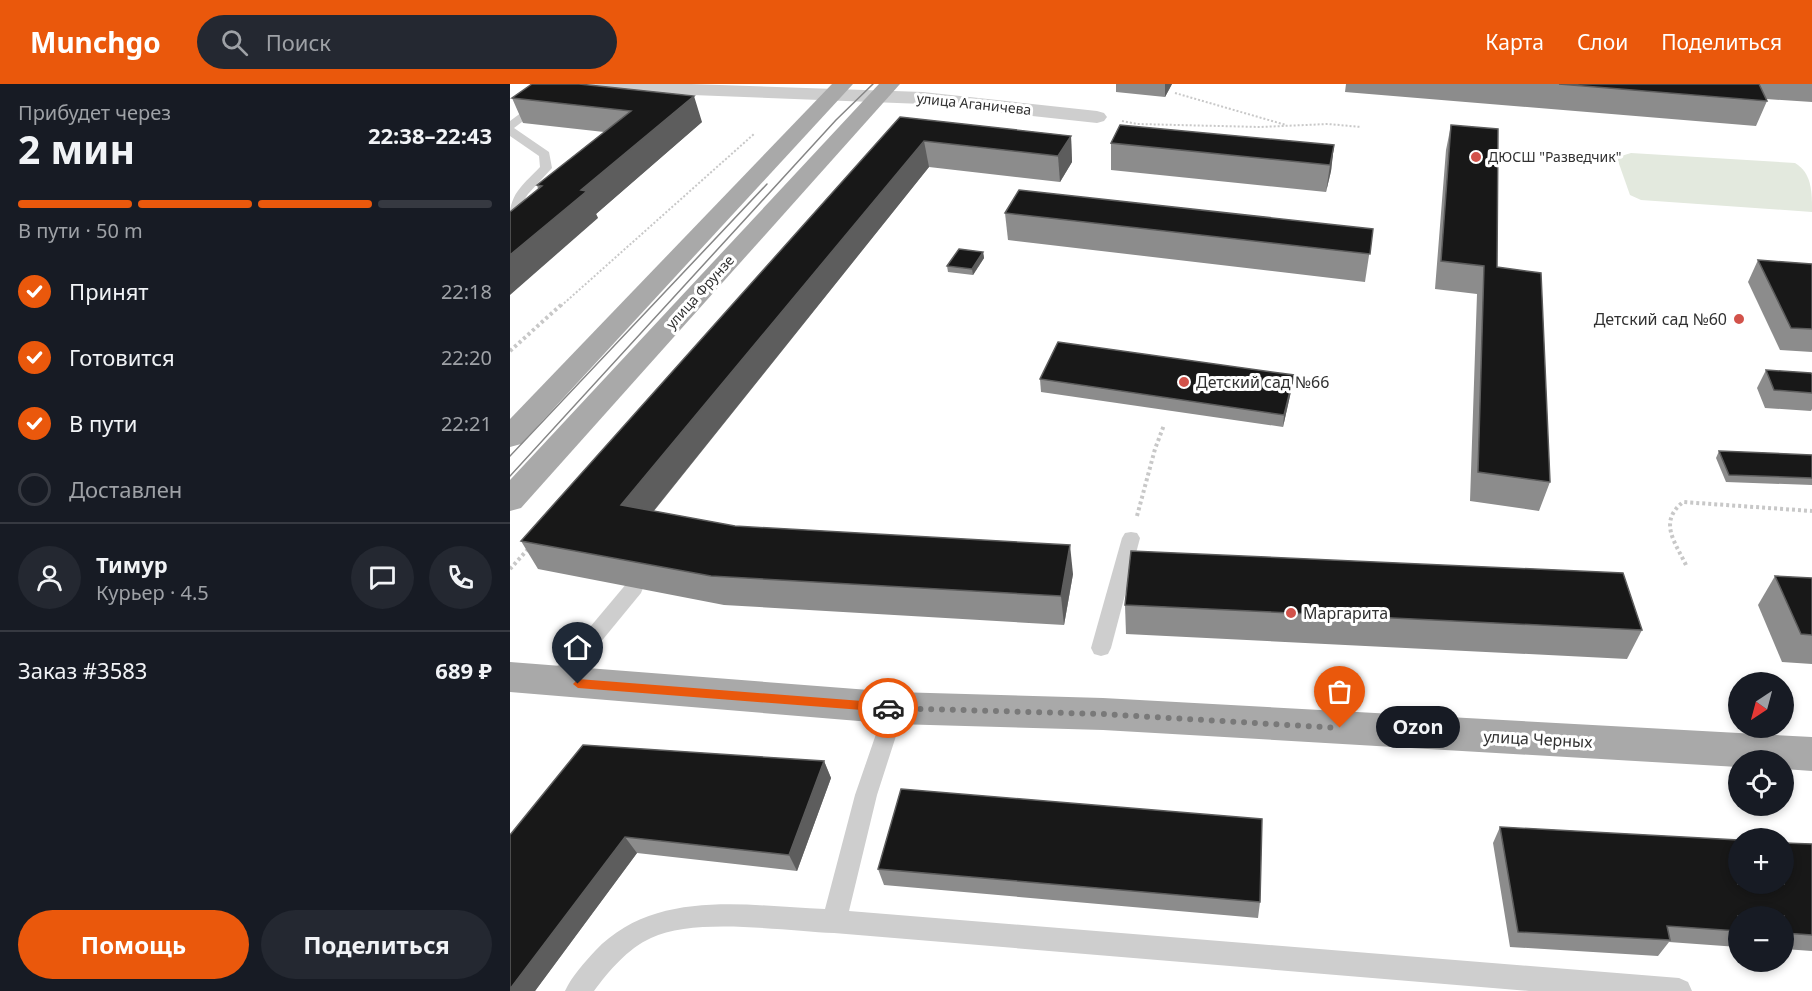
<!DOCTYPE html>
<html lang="ru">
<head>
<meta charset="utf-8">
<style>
  :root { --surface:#171b24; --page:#242831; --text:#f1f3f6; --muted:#9ea1a6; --line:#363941; --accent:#ea580c }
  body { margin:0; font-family:"Noto Sans",sans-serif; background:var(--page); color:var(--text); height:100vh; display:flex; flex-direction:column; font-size:22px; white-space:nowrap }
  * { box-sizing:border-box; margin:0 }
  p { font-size:20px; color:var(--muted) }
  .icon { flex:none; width:33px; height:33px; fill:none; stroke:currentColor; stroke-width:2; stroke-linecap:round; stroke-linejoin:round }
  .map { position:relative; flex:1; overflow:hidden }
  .drawer { display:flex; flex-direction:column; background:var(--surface); width:510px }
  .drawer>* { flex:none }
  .needle { width:39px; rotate:216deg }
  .tools { position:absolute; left:1218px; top:588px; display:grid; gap:12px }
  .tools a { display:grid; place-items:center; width:66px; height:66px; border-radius:50%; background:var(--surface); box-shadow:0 3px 9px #0003; font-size:30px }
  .pin { position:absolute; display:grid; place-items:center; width:51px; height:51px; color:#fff; margin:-62px -26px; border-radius:50% 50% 50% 0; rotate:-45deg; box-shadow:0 0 6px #0007 }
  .pin .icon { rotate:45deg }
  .courier { position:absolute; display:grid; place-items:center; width:60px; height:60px; margin:-30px; border:4px solid #ea580c; border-radius:50%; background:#fff; color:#222; box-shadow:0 2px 8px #0007 }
  .bubble { position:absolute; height:42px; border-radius:21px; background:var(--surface); box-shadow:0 3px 9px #0003; font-size:20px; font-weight:700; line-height:42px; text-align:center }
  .head em { font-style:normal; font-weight:700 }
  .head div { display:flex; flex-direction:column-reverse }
  .head { display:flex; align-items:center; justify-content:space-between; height:102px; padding:0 18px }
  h1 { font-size:39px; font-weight:700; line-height:45px }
  .bar { display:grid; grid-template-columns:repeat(4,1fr); gap:9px 6px; align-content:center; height:72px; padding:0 18px }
  .bar i { height:8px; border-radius:4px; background:var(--line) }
  .bar .selected { background:var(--accent) }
  .bar p { grid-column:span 4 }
  .line { display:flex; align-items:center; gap:15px; padding:0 18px; border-top:2px solid var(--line) }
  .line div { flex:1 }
  .round { display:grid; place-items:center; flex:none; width:63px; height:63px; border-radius:32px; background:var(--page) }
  ol { padding:0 18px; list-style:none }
  li { display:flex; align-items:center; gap:18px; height:66px }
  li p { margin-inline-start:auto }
  li .icon { padding:6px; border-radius:50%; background:var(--accent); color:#fff; stroke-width:4 }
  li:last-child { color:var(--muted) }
  li i { width:33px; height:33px; border:3px solid var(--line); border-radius:50% }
  .cta { display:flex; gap:12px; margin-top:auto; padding:12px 18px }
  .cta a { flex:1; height:69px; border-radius:36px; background:var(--accent); color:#fff; font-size:24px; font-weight:700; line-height:69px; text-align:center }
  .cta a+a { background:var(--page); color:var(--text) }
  header { display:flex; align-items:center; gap:36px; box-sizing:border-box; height:84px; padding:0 30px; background:var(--accent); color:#fff }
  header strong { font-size:28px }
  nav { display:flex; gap:33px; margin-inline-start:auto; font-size:21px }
  .search { width:420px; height:54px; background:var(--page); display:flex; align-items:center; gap:15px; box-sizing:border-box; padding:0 21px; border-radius:33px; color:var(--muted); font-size:22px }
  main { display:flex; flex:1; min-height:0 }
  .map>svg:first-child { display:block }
  .green { fill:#e3e9de }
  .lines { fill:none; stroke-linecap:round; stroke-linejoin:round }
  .path-far1 { stroke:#c8c8c8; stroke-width:2; stroke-dasharray:2 2; stroke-linecap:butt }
  .path { stroke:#c8c8c8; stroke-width:4; stroke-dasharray:3 3; stroke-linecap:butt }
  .lane { fill:#cecece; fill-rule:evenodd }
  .street { fill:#cecece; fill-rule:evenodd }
  .primary { fill:#a9a9a9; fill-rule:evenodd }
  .tram { stroke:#868686; stroke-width:1.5 }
  .wall { fill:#8c8c8c }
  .shaded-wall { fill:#5d5d5d }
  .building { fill:#181818; stroke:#5d5d5d; stroke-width:1.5 }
  .route { fill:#ea580c }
  .done { stroke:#797979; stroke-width:6; stroke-dasharray:0 10.8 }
  .poi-dot { fill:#d2524a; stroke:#fff; stroke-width:2 }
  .labels { text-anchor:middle; stroke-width:6; stroke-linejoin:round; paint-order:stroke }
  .far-street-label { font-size:14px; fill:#313131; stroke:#fff }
  .far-poi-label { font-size:14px; fill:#313131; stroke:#fff; text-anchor:start }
  .poi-label { font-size:16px; fill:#313131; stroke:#fff; text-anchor:start }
  .street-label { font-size:16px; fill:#313131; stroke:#fff }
</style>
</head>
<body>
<header>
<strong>Munchgo</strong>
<div class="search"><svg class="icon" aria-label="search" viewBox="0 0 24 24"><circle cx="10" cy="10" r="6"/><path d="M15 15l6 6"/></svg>Поиск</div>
<nav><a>Карта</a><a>Слои</a><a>Поделиться</a></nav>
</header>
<main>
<section class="drawer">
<div class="head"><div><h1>2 мин</h1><p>Прибудет через</p></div><em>22:38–22:43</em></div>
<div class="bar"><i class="selected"></i><i class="selected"></i><i class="selected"></i><i></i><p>В пути · 50 m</p></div>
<ol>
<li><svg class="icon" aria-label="check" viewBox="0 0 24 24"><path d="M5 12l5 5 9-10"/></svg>Принят<p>22:18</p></li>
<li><svg class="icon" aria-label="check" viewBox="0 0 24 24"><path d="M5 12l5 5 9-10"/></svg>Готовится<p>22:20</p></li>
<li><svg class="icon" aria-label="check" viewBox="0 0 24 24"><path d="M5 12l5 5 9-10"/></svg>В пути<p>22:21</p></li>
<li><i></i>Доставлен</li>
</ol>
<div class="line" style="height:108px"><a class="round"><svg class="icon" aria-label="person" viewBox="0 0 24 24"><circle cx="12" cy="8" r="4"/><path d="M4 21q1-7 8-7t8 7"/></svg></a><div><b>Тимур</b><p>Курьер · 4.5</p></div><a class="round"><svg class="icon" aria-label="chat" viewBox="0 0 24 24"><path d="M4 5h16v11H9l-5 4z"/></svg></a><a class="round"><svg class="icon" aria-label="phone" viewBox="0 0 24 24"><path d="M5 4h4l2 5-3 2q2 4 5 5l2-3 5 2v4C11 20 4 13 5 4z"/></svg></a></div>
<div class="line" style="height:78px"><div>Заказ #3583</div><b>689 ₽</b></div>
<div class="cta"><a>Помощь</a><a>Поделиться</a></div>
</section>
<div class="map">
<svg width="1302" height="907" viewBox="0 0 1302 907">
  <rect width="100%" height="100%" fill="#fff"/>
  <path class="green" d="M 1121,69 L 1285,79 C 1302,89 1302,108 1302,128 L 1131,116 L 1120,111 L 1108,77 L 1108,73 Z"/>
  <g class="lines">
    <g class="path-far1">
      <path d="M 665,9 L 776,41"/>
      <path d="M 612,37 L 627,40 L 750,43 L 818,40 L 851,43"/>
      <path d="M 51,222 L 244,50"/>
    </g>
    <g class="path">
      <path d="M 0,267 L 52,220"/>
      <path d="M 627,432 L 645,365 L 654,341"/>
      <path d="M 1176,481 C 1165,458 1148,438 1173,418 L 1302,427"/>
      <path d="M 0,485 L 20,463"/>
    </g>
    <g class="lane">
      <path d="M 50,0 L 62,0 L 4,44 L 39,68 L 42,84 L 18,110 L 5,131 L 0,132 C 0,109 15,99 30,83 L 29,72 L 0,52 L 0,37 Z"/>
      <path d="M 621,448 L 627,449 L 630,454 L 601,564 L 598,570 L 591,572 L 584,570 L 581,564 L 612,454 L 615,449 Z"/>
      <path d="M 124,497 L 131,499 L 133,504 L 131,509 L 53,604 L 46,606 L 39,604 L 36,598 L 39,592 L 117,499 Z"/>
      <path d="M 385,615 L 392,618 L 395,624 L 367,711 L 339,827 L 1169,894 L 1178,898 L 1182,907 L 1019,907 L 324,849 C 274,847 185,833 141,854 C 117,865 99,887 84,907 L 55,907 C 62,892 74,879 85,867 C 145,804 237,822 315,825 L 345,711 L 375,624 L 378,618 Z"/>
    </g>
    <path class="street" d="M 42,0 L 181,0 L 413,8 L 587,27 L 594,29 L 597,33 L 594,37 L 587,39 L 413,20 L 52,6 L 45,4 Z"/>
    <g class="primary">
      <path d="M 322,0 L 343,0 L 11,360 L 0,363 L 0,335 Z"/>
      <path d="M 369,0 L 390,0 L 11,424 L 0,427 L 0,396 Z"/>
      <path d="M 0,578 L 385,608 L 593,614 L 1302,653 L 1302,687 L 1274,685 L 1274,676 L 1228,676 L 1228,683 L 593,646 L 385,640 L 0,608 Z"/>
    </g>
    <g class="tram">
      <path d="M 0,372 L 257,100"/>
      <path d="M 0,392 L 326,36 L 363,0"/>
    </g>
  </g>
  <g class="wall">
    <path d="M 22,0 L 192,38 L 86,130 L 88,134 L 28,105 L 27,101 L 94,48 L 13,39 L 2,14 Z"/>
    <path d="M 606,0 L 662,0 L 655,13 L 606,8 Z"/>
    <path d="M 836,0 L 1302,0 L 1302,18 L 1256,15 L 1257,17 L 1246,42 L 835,8 Z"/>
    <path d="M 390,33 L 561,52 L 562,78 L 550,98 L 419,83 L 144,427 L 225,442 L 563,490 L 554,541 L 214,521 L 28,485 L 11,457 Z"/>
    <path d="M 941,41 L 987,183 L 1040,398 L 1029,427 L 960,417 L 967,210 L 925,205 L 936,66 Z"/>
    <path d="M 601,59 L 824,61 L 821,87 L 816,108 L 601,86 Z"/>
    <path d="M 495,129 L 863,145 L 855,198 L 498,156 Z"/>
    <path d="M 473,168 L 474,174 L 463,191 L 438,188 L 437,182 Z"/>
    <path d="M 1248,176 L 1302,180 L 1302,268 L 1270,266 L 1238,198 Z"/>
    <path d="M 1256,286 L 1302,291 L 1302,325 L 1301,327 L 1255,324 L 1247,304 Z"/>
    <path d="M 530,295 L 782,303 L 773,343 L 531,308 Z"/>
    <path d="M 1209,367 L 1302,371 L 1302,401 L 1216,398 L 1206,374 Z"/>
    <path d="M 1265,492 L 1302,494 L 1302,580 L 1272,578 L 1248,521 Z"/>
    <path d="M 615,521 L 1132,546 L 1117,575 L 616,550 Z"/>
    <path d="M 314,677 L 321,694 L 287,787 L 127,769 L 25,907 L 0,907 L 0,751 Z"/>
    <path d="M 990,743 L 1302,760 L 1302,867 L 1274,865 L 1274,832 L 1228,832 L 1228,863 L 1159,858 L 1148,872 L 1000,863 L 983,759 Z"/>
    <path d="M 368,785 L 750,818 L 748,834 L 374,801 Z"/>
  </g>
  <g class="shaded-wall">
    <path d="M 655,0 L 662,0 L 655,13 Z"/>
    <path d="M 184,12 L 192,38 L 86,130 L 88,134 L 0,211 L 0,171 L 71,106 Z"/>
    <path d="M 561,52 L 562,78 L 550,98 L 548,72 Z"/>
    <path d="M 414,57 L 419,83 L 125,450 L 111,421 Z"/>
    <path d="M 824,61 L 821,87 L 816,108 L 820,81 Z"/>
    <path d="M 473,168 L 474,174 L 463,191 L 462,185 Z"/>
    <path d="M 784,291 L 782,303 L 773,343 L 774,331 Z"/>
    <path d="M 560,461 L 563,490 L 554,541 L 551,512 Z"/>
    <path d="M 314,677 L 321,694 L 287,787 L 279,771 Z"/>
    <path d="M 115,753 L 127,769 L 25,907 L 0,907 L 0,905 Z"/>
  </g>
  <g class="building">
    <path d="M 22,0 L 69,0 L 184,12 L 71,106 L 77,107 L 0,171 L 0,128 L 32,102 L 27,101 L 121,27 L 2,14 Z"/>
    <path d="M 1049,0 L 1249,0 L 1257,17 Z"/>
    <path d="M 390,33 L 561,52 L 548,72 L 414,57 L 111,421 L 225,442 L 560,461 L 551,512 L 201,492 L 11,457 Z"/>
    <path d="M 610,41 L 824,61 L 820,81 L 601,59 Z"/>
    <path d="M 941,41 L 988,45 L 987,183 L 1031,189 L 1040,398 L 968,388 L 974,182 L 931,177 Z"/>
    <path d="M 509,106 L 863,145 L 860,170 L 495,129 Z"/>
    <path d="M 449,165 L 473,168 L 462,185 L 437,182 Z"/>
    <path d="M 1248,176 L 1302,180 L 1302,245 L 1281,244 Z"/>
    <path d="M 548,258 L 784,291 L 774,331 L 530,295 Z"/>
    <path d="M 1256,286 L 1301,289 L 1302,291 L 1302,309 L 1264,306 Z"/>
    <path d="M 1209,367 L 1302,371 L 1302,394 L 1219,391 Z"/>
    <path d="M 621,467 L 1113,489 L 1132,546 L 615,521 Z"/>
    <path d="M 1265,492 L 1302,494 L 1302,551 L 1291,550 Z"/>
    <path d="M 73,661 L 314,677 L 279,771 L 115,753 L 0,905 L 0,751 Z"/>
    <path d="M 391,705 L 752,735 L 750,818 L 368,785 Z"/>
    <path d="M 990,743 L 1228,756 L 1228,800 L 1274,800 L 1274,759 L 1302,760 L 1302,851 L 1274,849 L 1274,832 L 1228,832 L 1228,847 L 1157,842 L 1160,856 L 1008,848 Z"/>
  </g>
  <path class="route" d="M 68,595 L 378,619 L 383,624 L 378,628 L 68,604 L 63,600 Z"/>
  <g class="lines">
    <path class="done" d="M 378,624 L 592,630 L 830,644"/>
  </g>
  <g class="poi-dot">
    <circle cx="966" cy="73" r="6"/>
    <circle cx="1229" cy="235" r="6"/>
    <circle cx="674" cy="298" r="6"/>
    <circle cx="781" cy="529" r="6"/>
  </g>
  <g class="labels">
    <g class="far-street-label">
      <text transform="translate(464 20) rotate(6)" y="5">улица Аганичева</text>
      <text transform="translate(190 208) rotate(-48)" y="5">улица Фрунзе</text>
    </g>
    <g class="far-poi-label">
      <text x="978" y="78">ДЮСШ "Разведчик"</text>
    </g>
    <g class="poi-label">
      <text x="1217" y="241" text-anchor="end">Детский сад №60</text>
      <text x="686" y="304">Детский сад №66</text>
      <text x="793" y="535">Маргарита</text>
    </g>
    <g class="street-label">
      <text transform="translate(1028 655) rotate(3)" y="6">улица Черных</text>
    </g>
  </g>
</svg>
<div class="tools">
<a><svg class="needle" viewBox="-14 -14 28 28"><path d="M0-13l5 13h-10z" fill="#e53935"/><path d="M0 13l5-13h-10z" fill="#9ea1a6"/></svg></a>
<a><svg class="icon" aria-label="locate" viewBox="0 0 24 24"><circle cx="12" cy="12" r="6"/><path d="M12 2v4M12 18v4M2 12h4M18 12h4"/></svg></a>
<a>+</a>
<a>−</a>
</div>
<div class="pin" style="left:830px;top:644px;background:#ea580c"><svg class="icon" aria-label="bag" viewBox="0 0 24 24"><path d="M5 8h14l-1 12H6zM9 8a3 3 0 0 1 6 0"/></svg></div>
<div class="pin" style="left:68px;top:600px;background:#1f2937"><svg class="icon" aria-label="home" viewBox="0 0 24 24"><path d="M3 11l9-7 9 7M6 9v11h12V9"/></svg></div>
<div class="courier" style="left:378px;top:624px"><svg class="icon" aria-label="car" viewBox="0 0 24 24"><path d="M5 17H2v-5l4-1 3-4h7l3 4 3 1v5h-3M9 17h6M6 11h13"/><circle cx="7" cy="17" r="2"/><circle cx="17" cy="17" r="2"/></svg></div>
<div class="bubble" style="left:866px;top:622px;width:84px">Ozon</div>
</div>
</main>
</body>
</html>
